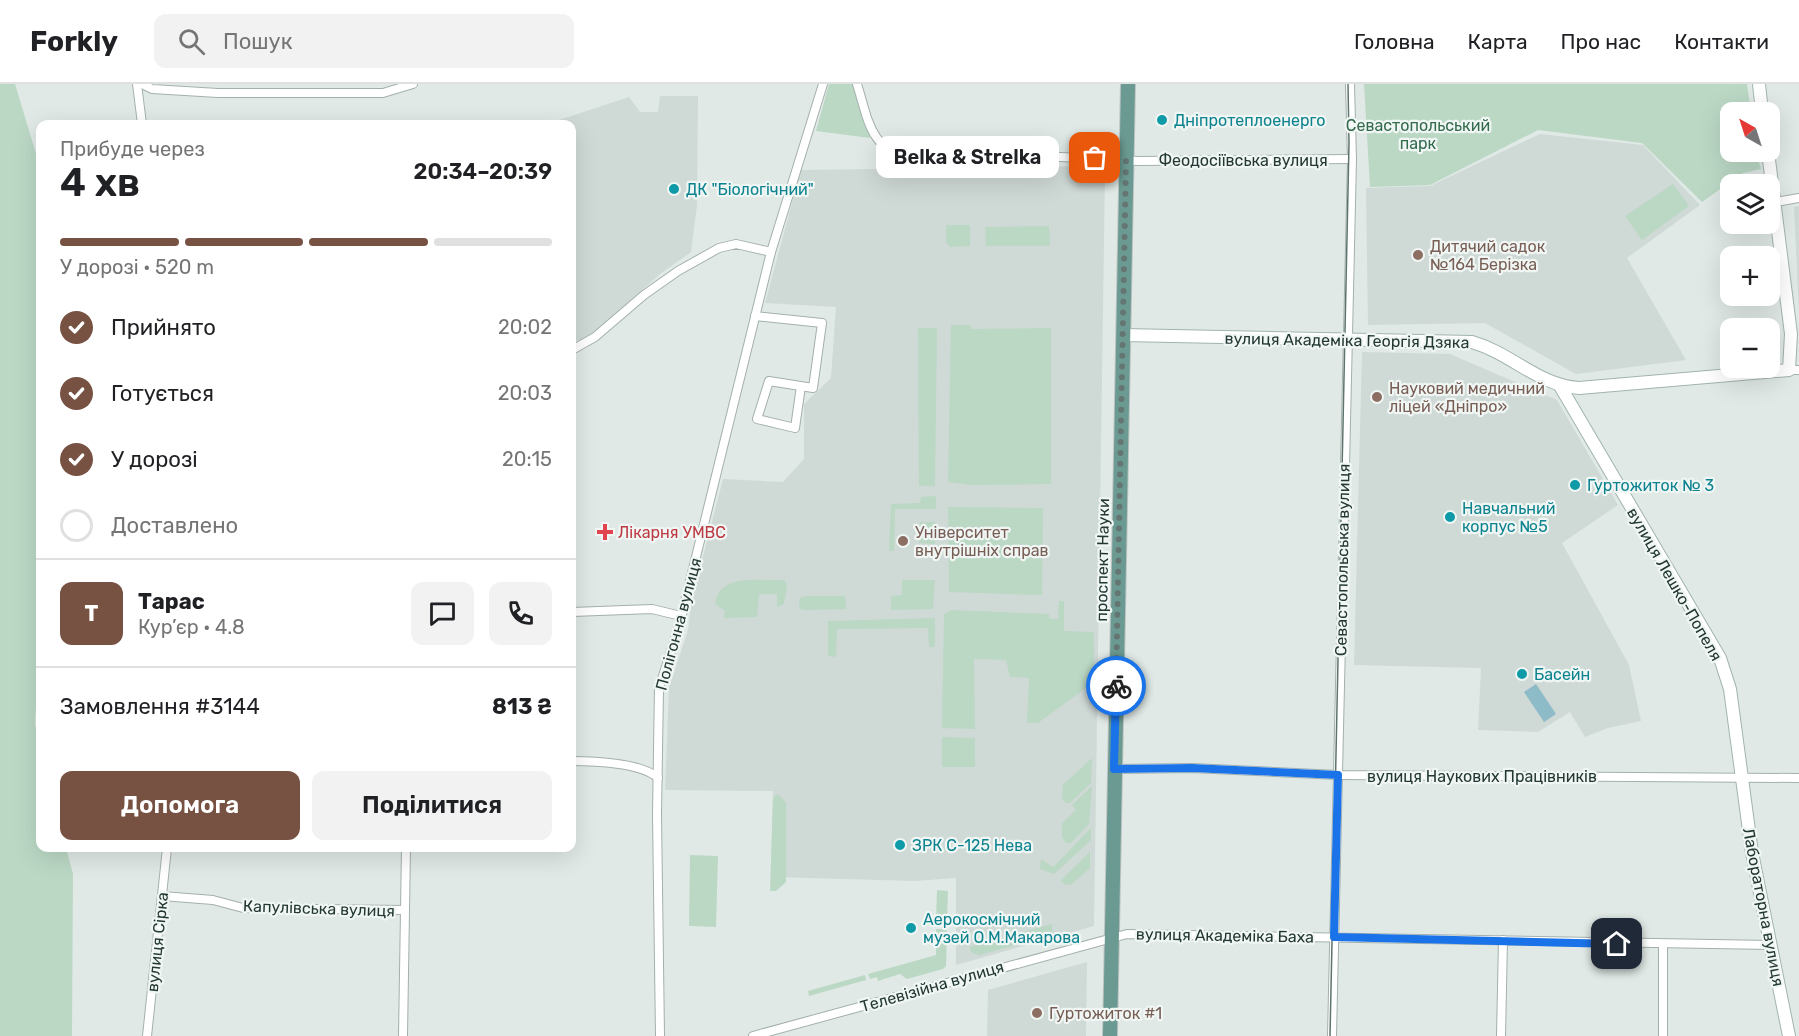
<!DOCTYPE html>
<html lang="uk">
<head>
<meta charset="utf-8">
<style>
  :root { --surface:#fff; --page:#f2f2f2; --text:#202124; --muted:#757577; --line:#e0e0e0; --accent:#775242 }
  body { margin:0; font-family:Rubik,sans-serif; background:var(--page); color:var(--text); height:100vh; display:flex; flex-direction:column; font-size:22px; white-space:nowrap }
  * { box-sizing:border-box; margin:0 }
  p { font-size:20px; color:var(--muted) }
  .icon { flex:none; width:33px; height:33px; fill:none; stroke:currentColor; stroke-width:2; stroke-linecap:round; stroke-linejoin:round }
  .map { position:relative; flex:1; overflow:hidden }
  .sheet { position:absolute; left:36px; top:36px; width:540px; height:732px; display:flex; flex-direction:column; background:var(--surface); border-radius:12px; box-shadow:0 6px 24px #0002 }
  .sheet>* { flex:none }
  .needle { width:39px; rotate:321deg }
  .tools { position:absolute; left:1720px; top:18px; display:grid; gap:12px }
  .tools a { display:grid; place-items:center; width:60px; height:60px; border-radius:12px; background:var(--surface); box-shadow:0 6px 24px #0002; font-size:30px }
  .pin { position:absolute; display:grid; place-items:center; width:51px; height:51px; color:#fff; margin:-26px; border-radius:12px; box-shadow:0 3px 9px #0006 }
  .courier { position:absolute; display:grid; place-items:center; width:60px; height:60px; margin:-30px; border:4px solid #1a73e8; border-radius:50%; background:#fff; color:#222; box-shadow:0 2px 8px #0007 }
  .bubble { position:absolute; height:42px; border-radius:12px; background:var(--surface); box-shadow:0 6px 24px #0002; font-size:20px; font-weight:600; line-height:42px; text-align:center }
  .head em { font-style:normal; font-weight:600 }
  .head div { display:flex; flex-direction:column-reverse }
  .head { display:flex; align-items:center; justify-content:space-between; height:102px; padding:0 24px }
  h1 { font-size:39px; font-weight:600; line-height:45px }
  .bar { display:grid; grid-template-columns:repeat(4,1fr); gap:9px 6px; align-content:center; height:72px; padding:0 24px }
  .bar i { height:8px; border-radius:4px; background:var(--line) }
  .bar .selected { background:var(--accent) }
  .bar p { grid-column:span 4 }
  .line { display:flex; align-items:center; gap:15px; padding:0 24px; border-top:2px solid var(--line) }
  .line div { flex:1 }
  .round { display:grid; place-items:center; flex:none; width:63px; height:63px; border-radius:12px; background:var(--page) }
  ol { padding:0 24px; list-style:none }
  li { display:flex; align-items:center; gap:18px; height:66px }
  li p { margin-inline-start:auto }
  li .icon { padding:6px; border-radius:50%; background:var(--accent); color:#fff; stroke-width:4 }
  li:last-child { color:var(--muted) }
  li i { width:33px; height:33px; border:3px solid var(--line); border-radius:50% }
  .button { display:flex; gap:12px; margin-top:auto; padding:12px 24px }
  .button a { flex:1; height:69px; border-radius:12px; background:var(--accent); color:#fff; font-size:24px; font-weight:600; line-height:69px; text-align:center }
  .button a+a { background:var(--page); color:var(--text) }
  header { display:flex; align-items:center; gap:36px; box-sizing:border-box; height:84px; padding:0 30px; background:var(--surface); border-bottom:2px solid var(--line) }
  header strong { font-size:28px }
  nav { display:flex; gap:33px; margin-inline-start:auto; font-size:21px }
  .search { width:420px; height:54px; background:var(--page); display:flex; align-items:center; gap:15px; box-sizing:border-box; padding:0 21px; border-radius:12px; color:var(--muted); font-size:22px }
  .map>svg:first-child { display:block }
  .built { fill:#cfd9d5 }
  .green { fill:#bbd8c5 }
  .water { fill:#8ebbc8 }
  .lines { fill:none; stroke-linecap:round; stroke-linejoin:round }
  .street-casing { stroke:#a4b0ad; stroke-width:10 }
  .secondary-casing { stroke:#a1b4ae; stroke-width:14 }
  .primary-casing { stroke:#bdc3c2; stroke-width:16 }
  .street { stroke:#fff; stroke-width:8 }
  .secondary { stroke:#fff; stroke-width:12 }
  .primary { stroke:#6a9a91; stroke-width:14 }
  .tram { stroke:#5d736f; stroke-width:1.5 }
  .done { stroke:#657672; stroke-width:6; stroke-dasharray:0 10.8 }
  .route { stroke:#1a73e8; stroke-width:8 }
  .culture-dot { fill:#0f9aa8; stroke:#f0f6f4; stroke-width:2 }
  .education-dot { fill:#8d6e63; stroke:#f0f6f4; stroke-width:2 }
  .health-dot { fill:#e0444e; stroke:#f0f6f4; stroke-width:2 }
  .labels { text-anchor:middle; stroke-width:4.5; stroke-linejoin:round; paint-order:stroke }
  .culture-label { font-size:16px; fill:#0d838f; stroke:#f0f6f4; text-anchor:start }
  .park-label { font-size:16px; fill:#326a4b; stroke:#f0f6f4 }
  .street-label { font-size:16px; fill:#233833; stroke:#f0f6f4 }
  .education-label { font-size:16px; fill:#785e54; stroke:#f0f6f4; text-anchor:start }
  .health-label { font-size:16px; fill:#be3a42; stroke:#f0f6f4; text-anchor:start }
</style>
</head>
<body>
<header>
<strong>Forkly</strong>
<div class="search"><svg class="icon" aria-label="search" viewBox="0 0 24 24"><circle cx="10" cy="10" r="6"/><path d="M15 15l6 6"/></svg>Пошук</div>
<nav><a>Головна</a><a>Карта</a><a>Про нас</a><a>Контакти</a></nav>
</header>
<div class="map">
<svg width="1799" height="952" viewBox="0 0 1799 952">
  <rect width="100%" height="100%" fill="#e0e9e6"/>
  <g class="built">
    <path d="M 660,12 L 698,12 L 697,121 L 691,168 L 660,190 L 599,244 L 581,256 L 572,258 L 572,40 L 547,40 L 629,13 L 640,28 L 658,28 Z"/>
    <path d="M 1540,50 L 1643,61 L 1700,121 L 1627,174 L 1686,276 L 1576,290 L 1485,239 L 1368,241 L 1366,104 L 1430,102 Z"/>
    <path d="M 1098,82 L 1105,89 L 1094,842 L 956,881 L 956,794 L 915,797 L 771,793 L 773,707 L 665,706 L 669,604 L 688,546 L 692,515 L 723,395 L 783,398 L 804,375 L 804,320 L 831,294 L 836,223 L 765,219 L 801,86 Z"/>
    <path d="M 1799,122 L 1799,230 L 1794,123 Z"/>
    <path d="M 1362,268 L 1450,270 L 1557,316 L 1618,421 L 1562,459 L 1629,581 L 1641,637 L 1608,644 L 1585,653 L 1570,628 L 1538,648 L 1478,646 L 1481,584 L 1354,581 Z"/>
    <path d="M 1087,878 L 1086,952 L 987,952 L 988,906 Z"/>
  </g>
  <g class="green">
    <path d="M 0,0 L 15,0 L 40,83 L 40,554 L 35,640 L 40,663 L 40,764 L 66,764 L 73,790 L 72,952 L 0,952 Z"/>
    <path d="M 829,0 L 853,0 L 870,54 L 816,47 Z"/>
    <path d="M 1364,0 L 1747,0 L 1751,28 L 1731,28 L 1731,68 L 1756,68 L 1761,85 L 1743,89 L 1702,118 L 1642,59 L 1538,46 L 1430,101 L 1370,103 Z"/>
    <path d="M 1673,100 L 1689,122 L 1642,156 L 1625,132 Z"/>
    <path d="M 946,141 L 970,141 L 970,162 L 950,163 L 946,158 Z"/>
    <path d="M 1049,142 L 1050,162 L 986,162 L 985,143 Z"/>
    <path d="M 951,241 L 970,241 L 971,245 L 1051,244 L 1051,400 L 971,401 L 948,398 Z"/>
    <path d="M 918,244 L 937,244 L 935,402 L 919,402 Z"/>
    <path d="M 936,412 L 936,425 L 895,425 L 894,467 L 889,467 L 891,420 L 920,419 L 921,413 Z"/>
    <path d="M 948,423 L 1043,424 L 1042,511 L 949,508 Z"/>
    <path d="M 920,438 L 936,438 L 935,460 L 919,459 Z"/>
    <path d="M 781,496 L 785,497 L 787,502 L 784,520 L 777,523 L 777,510 L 759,510 L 757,533 L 724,534 L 725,527 L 715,520 C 720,489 756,497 781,496 Z"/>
    <path d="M 902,496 L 935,496 L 933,525 L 891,526 L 891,512 L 902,511 Z"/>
    <path d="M 806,512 L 845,512 L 846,525 L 803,526 L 799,524 L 800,514 Z"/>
    <path d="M 1059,517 L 1064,517 L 1064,547 L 1094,548 L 1094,598 L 1038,639 L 1027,639 L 1029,594 L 1010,593 L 1006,576 L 974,575 L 975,645 L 942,644 L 944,530 L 951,526 L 1049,530 L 1050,535 L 1058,535 Z"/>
    <path d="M 935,534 L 935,563 L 929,563 L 928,544 L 837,545 L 836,573 L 828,572 L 828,537 Z"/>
    <path d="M 942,653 L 975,654 L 975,683 L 942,683 Z"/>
    <path d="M 1092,674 L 1091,699 L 1070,719 L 1066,719 L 1062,714 L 1063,701 Z"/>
    <path d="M 1092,702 L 1089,740 L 1071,759 L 1066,759 L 1062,753 L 1062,739 L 1076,726 L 1072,721 Z"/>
    <path d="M 778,710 L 786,719 L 786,798 L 776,807 L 770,807 L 773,714 Z"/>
    <path d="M 1091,744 L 1091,756 L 1054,790 L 1040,785 L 1041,775 L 1053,783 C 1067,770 1077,757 1091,744 Z"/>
    <path d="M 1090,768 L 1090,784 L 1072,800 L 1065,801 L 1061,796 Z"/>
    <path d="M 690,771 L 718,772 L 716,843 L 689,842 Z"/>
    <path d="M 937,806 L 948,807 L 947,837 L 936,837 Z"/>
    <path d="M 1052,840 L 1052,851 L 979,871 L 971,868 L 970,863 Z"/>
    <path d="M 936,845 L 947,845 L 946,882 L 943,885 L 907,895 L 900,890 L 878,897 L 877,893 L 870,895 L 868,890 L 936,871 Z"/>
    <path d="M 865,891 L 866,896 L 809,912 L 808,907 Z"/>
  </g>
  <path class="water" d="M 1536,600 L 1556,630 L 1544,638 L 1524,608 Z"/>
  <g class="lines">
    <g class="street-casing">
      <g id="street">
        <path d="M 137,0 L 142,40"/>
        <path d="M 142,0 L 152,5 L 218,9 L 383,9 L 413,0"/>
        <path d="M 857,0 C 869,38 869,63 911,76 L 1021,71 L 1138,77 L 1352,75"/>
        <path d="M 1776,118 L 1799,114"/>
        <path d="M 755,232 L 822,239 L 813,304 L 769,297 L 757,335 L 795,344 L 801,302"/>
        <path d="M 572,266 L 595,253 L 644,211 L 678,187 L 719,164 L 736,160 L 771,168"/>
        <path d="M 1789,286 L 1799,286"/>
        <path d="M 572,528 L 652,525 L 681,532"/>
        <path d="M 572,677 C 594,677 642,679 658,694"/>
        <path d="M 1115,685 L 1192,684 L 1338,691 L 1799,694"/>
        <path d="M 162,812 L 213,816 L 243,824 L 405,826"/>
        <path d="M 147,952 L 167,764"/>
        <path d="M 403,952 L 406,764"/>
        <path d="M 660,952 L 657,730 L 659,604 L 678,546 L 771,168 L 823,0"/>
        <path d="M 753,952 L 1127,850 L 1771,861"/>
        <path d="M 1332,952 L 1352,75 L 1350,0"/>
        <path d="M 1501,952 L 1503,856"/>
        <path d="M 1663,952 L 1663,861"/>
      </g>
    </g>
    <g class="secondary-casing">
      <g id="secondary">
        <path d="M 1759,0 L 1762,28"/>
        <path d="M 1123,251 L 1472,258 C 1513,270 1537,301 1579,304 L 1789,286 L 1791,250 L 1768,68"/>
        <path d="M 1560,302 L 1720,574 L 1730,605 L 1752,769 L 1789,952"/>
      </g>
    </g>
    <g class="primary-casing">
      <path id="primary" d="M 1110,952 L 1128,0"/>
    </g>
    <use href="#street" class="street"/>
    <use href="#secondary" class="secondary"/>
    <use href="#primary" class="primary"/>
    <path class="tram" d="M 1330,952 L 1349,59 L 1348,0"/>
  </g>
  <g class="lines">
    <path class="done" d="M 1095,74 L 1126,76 L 1116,602"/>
    <path class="route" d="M 1116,602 L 1114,685 L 1192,684 L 1338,691 L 1334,853 L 1617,860"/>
  </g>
  <g class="culture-dot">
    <circle cx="1162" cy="36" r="6"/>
    <circle cx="674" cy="105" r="6"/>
    <circle cx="1575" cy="401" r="6"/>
    <circle cx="1450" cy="433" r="6"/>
    <circle cx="1522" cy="590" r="6"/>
    <circle cx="900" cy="761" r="6"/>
    <circle cx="911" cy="844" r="6"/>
  </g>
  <g class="education-dot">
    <circle cx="1418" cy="171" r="6"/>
    <circle cx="1377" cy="313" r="6"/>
    <circle cx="903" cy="457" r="6"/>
    <circle cx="1037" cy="929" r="6"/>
  </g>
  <path class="health-dot" d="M602 439h6v6h6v6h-6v6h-6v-6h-6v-6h6z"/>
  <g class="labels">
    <g class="culture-label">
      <text x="1174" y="42">Дніпротеплоенерго</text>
      <text x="686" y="111">ДК "Біологічний"</text>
      <text x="1587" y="407">Гуртожиток № 3</text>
      <text x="1462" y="430">Навчальний<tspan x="1462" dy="18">корпус №5</tspan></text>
      <text x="1534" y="596">Басейн</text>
      <text x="912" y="767">ЗРК С-125 Нева</text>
      <text x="923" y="841">Аерокосмічний<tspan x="923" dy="18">музей О.М.Макарова</tspan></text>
    </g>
    <g class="park-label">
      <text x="1418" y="47">Севастопольський<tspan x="1418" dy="18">парк</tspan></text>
    </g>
    <g class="street-label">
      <text x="1243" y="82">Феодосіївська вулиця</text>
      <text transform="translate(1347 256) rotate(1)" y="6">вулиця Академіка Георгія Дзяка</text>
      <text transform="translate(1102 476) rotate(-89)" y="6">проспект Науки</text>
      <text transform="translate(1342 476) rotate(-89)" y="6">Севастопольська вулиця</text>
      <text transform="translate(1675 500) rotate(60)" y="6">вулиця Лешко-Попеля</text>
      <text transform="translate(678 540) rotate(-75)" y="6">Полігонна вулиця</text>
      <text x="1482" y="698">вулиця Наукових Працівників</text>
      <text transform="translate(1764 823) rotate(79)" y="6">Лабораторна вулиця</text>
      <text transform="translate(319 824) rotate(2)" y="6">Капулівська вулиця</text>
      <text transform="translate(1225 851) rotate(1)" y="6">вулиця Академіка Баха</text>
      <text transform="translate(157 858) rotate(-84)" y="6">вулиця Сірка</text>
      <text transform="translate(932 902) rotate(-16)" y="6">Телевізійна вулиця</text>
    </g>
    <g class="education-label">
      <text x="1430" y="168">Дитячий садок<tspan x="1430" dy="18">№164 Берізка</tspan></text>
      <text x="1389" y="310">Науковий медичний<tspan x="1389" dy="18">ліцей «Дніпро»</tspan></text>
      <text x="915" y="454">Університет<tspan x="915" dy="18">внутрішніх справ</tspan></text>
      <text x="1049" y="935">Гуртожиток #1</text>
    </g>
    <g class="health-label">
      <text x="618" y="454">Лікарня УМВС</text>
    </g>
  </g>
</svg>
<div class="tools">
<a><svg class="needle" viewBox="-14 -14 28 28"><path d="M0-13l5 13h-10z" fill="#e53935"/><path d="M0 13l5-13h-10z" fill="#757577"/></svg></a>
<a><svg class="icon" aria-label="layers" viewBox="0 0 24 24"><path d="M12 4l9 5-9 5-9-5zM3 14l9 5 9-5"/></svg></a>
<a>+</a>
<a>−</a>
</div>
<div class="pin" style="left:1095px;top:74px;background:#ea580c"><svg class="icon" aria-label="bag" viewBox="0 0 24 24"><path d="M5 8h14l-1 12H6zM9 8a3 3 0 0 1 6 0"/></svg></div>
<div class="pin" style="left:1617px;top:860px;background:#1f2937"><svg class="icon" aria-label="home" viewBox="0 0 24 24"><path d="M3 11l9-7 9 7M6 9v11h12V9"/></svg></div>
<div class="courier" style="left:1116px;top:602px"><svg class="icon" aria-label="bike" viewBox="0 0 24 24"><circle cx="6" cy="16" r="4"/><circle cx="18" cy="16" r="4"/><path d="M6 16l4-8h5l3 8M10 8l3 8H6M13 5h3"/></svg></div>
<div class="bubble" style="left:876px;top:52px;width:183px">Belka &amp; Strelka</div>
<section class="sheet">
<div class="head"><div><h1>4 хв</h1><p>Прибуде через</p></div><em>20:34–20:39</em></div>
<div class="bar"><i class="selected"></i><i class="selected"></i><i class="selected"></i><i></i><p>У дорозі · 520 m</p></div>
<ol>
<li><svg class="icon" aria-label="check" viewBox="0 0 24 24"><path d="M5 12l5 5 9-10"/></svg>Прийнято<p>20:02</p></li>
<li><svg class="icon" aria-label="check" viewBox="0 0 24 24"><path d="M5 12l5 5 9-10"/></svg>Готується<p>20:03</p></li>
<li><svg class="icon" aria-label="check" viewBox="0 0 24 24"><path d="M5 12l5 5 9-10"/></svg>У дорозі<p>20:15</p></li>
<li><i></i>Доставлено</li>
</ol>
<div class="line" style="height:108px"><b class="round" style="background:var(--accent);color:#fff">Т</b><div><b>Тарас</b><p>Кур’єр · 4.8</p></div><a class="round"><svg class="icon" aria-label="chat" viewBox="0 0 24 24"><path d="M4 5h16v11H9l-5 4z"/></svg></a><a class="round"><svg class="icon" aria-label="phone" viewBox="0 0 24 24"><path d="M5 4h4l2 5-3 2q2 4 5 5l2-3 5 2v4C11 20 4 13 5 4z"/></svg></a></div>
<div class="line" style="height:78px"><div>Замовлення #3144</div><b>813 ₴</b></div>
<div class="button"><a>Допомога</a><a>Поділитися</a></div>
</section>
</div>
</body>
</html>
